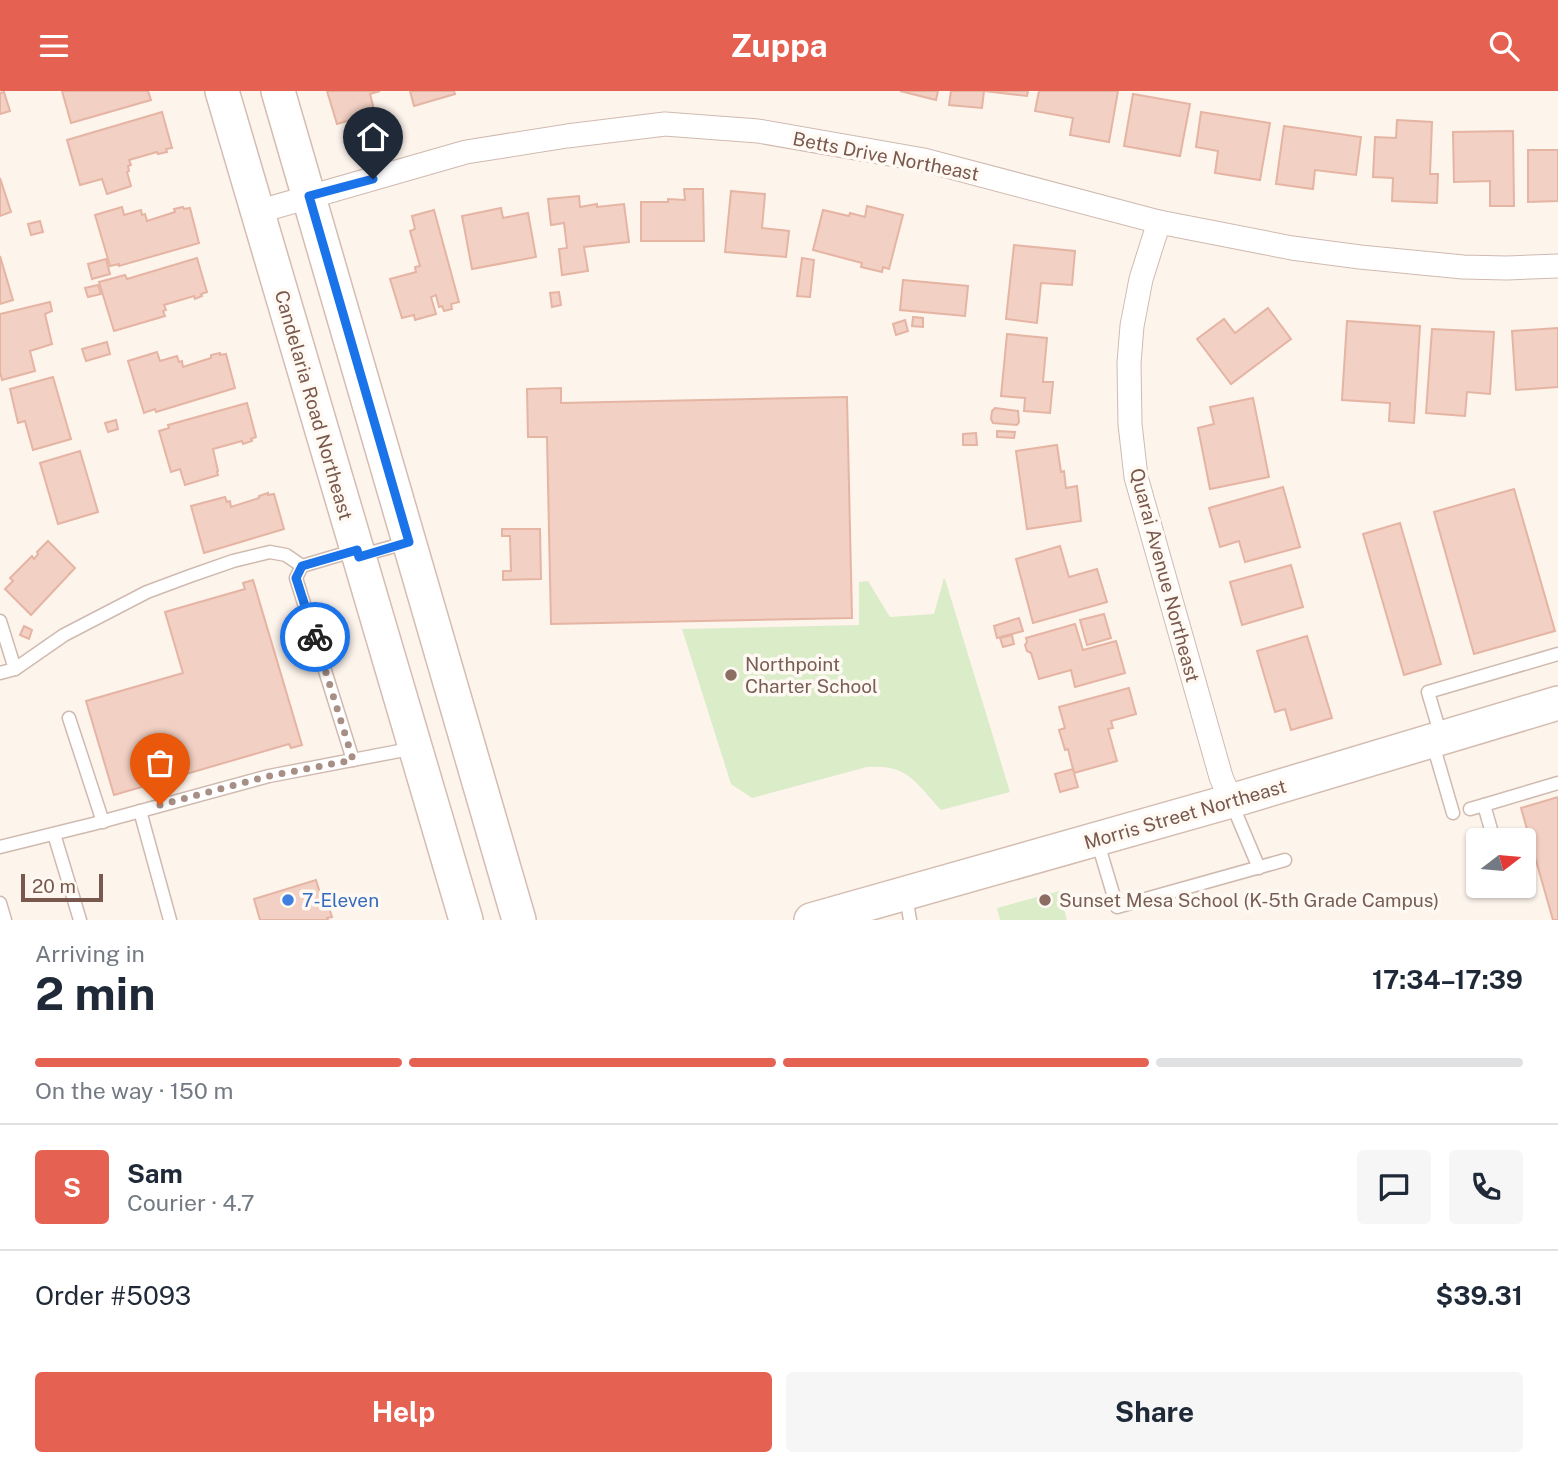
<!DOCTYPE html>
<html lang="en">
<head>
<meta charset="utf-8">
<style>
  :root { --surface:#fff; --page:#f6f6f7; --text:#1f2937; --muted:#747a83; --line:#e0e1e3; --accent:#e56152 }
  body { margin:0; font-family:"Public Sans",sans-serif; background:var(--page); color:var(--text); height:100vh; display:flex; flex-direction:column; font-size:26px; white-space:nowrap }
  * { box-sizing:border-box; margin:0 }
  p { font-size:23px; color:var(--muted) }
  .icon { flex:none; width:38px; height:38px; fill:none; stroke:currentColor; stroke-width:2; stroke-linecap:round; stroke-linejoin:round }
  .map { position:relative; height:829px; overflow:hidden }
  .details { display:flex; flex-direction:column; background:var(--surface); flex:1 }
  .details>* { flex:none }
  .needle { width:46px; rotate:74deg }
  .buttons { position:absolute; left:1466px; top:737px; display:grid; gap:14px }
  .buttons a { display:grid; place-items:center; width:70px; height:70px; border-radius:7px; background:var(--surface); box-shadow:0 2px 5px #0004; font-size:35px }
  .scale { position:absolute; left:21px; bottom:18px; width:82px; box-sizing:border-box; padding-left:7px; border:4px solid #79584d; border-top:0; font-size:19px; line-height:24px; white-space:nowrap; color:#79584d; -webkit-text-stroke:5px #fff9f3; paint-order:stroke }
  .pin { position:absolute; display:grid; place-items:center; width:60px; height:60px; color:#fff; margin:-72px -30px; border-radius:50% 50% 50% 0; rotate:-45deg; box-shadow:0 0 7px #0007 }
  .pin .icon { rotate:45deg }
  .courier { position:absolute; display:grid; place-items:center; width:70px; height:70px; margin:-35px; border:5px solid #1a73e8; border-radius:50%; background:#fff; color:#222; box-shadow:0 2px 9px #0007 }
  .summary em { font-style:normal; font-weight:700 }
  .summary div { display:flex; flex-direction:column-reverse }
  .summary { display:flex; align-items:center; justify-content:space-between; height:119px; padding:0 35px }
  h1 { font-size:46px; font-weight:700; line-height:52px }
  .bar { display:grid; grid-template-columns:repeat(4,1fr); gap:10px 7px; align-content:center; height:84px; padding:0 35px }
  .bar i { height:9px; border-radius:5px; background:var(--line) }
  .bar .on { background:var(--accent) }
  .bar p { grid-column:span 4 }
  .line { display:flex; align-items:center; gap:18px; padding:0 35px; border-top:2px solid var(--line) }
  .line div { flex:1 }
  .round { display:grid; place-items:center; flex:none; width:74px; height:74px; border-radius:7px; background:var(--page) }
  .action { display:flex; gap:14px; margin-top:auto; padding:14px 35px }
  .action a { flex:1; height:80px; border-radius:7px; background:var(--accent); color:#fff; font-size:28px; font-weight:700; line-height:80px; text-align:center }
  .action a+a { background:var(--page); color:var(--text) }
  header { display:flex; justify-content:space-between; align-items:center; height:91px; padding:0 35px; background:var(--accent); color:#fff; font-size:32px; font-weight:700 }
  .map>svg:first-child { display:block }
  .green { fill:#dbecc9 }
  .building { fill:#f2d0c3; stroke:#e5b4a3; stroke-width:2 }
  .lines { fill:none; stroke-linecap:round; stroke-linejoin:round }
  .lane-casing { stroke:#d0bab0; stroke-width:15 }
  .street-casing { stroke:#d0bab0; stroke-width:25 }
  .secondary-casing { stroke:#d5bcb0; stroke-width:36 }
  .lane { stroke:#fff; stroke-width:12 }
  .street { stroke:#fff; stroke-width:23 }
  .secondary { stroke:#fff; stroke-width:33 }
  .done { stroke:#a78f85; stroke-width:7; stroke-dasharray:0 12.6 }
  .route { stroke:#1a73e8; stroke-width:9 }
  .education-dot { fill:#8d6e63; stroke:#fff9f3; stroke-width:2.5 }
  .shop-dot { fill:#3f7fe0; stroke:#fff9f3; stroke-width:2.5 }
  .labels { text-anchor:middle; stroke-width:7; stroke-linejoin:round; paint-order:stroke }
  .street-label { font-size:19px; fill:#79584d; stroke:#fff9f3 }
  .education-label { font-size:19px; fill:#785e54; stroke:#fff9f3; text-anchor:start }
  .shop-label { font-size:19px; fill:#366cbe; stroke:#fff9f3; text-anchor:start }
</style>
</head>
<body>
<header><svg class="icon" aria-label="menu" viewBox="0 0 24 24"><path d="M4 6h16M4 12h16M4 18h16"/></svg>Zuppa<svg class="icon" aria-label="search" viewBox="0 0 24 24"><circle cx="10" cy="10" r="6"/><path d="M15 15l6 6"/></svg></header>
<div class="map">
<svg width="1558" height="829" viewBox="0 0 1558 829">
  <rect width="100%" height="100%" fill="#fdf4ec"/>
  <g class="green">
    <path d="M 943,488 L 945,488 L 1010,701 L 941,719 C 915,691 908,673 867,676 L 752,707 L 731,693 L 682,538 L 859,534 L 859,491 L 868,490 L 890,526 L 934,523 L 943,491 Z"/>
    <path d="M 1059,800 L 1067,829 L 1000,829 L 997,817 Z"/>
  </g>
  <g class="building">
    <path d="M 62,0 L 148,0 L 151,9 L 71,32 Z"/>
    <path d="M 327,0 L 380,0 L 370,3 L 375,22 L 337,33 Z"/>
    <path d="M 410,0 L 454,0 L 455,3 L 414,15 Z"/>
    <path d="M 900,0 L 938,0 L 936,9 Z"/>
    <path d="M 951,0 L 1028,0 L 1027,5 L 984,0 L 982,17 L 949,14 Z"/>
    <path d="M 1039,0 L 1118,0 L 1109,51 L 1070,44 L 1073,27 L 1035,20 Z"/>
    <path d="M 4,1 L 10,20 L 0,23 L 0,2 Z"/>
    <path d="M 1133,3 L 1190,13 L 1180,65 L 1124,55 Z"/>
    <path d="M 162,21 L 172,57 L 166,58 L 167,61 L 158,63 L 157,61 L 129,69 L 131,74 L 128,75 L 129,80 L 127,81 L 131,95 L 107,103 L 102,88 L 80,94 L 67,49 Z"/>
    <path d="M 1201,21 L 1270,32 L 1260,89 L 1215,82 L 1218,60 L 1196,56 Z"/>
    <path d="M 1397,29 L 1432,31 L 1430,83 L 1438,83 L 1437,112 L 1392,110 L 1393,87 L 1373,86 L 1375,46 L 1396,47 Z"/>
    <path d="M 1284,35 L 1361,46 L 1356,84 L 1315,79 L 1313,98 L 1276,93 Z"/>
    <path d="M 1513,40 L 1514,115 L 1490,115 L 1490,90 L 1454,91 L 1453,41 Z"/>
    <path d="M 1528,59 L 1558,59 L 1558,110 L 1528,111 Z"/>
    <path d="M 0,87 L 11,121 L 0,125 Z"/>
    <path d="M 684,98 L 703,98 L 704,150 L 641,150 L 641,111 L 668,111 L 668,108 L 685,109 Z"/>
    <path d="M 731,100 L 765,103 L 762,137 L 789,140 L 786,166 L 725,161 Z"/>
    <path d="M 579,105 L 580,116 L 597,113 L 597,116 L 624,113 L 629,151 L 584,156 L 588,180 L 562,184 L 559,158 L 567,157 L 564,132 L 551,134 L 548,108 Z"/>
    <path d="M 867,115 L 903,124 L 889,178 L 883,176 L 882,181 L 861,176 L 862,172 L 813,159 L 823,119 L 849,125 L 850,122 L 865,126 Z"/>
    <path d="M 122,116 L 124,124 L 141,119 L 142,124 L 145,123 L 147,130 L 175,121 L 174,118 L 183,116 L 184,118 L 190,117 L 199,152 L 119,175 L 119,173 L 110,175 L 95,124 Z"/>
    <path d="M 501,117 L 503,127 L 528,122 L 536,166 L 472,178 L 462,125 Z"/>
    <path d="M 434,119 L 459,211 L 451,213 L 452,218 L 444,220 L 442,215 L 439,216 L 436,204 L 431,206 L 436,223 L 415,229 L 414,224 L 402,227 L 390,188 L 416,181 L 415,176 L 420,175 L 410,140 L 415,138 L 412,125 Z"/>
    <path d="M 40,130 L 43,141 L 31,144 L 28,133 Z"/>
    <path d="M 1014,154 L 1075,160 L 1072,194 L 1041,192 L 1037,232 L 1006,228 Z"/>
    <path d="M 0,165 L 13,209 L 0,213 Z"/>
    <path d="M 197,167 L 207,201 L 201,203 L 202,205 L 195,208 L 194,205 L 164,214 L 166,219 L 163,220 L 165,225 L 114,240 L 99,191 L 125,184 L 127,188 Z"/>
    <path d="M 802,167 L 814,169 L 810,206 L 797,205 Z"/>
    <path d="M 106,168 L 110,183 L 92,188 L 88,173 Z"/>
    <path d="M 903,189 L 968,195 L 965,225 L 900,219 Z"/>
    <path d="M 98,194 L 101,203 L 88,206 L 85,197 Z"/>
    <path d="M 559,201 L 561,214 L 552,216 L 550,202 Z"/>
    <path d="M 50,211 L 52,220 L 45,223 L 52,253 L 30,260 L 35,280 L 2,289 L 0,281 L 0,223 Z"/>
    <path d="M 1268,217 L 1291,248 L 1231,293 L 1197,248 L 1224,228 L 1235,242 Z"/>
    <path d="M 913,226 L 923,227 L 923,236 L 912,235 Z"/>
    <path d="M 905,229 L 908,240 L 896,244 L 893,233 Z"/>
    <path d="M 1347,230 L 1420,235 L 1414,332 L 1389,330 L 1390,312 L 1342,309 Z"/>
    <path d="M 1558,237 L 1558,296 L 1516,299 L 1512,240 Z"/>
    <path d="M 1432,238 L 1494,241 L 1490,303 L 1467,301 L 1465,325 L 1426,322 Z"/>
    <path d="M 1007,243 L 1047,247 L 1043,291 L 1053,291 L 1050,322 L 1024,320 L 1025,307 L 1001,305 Z"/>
    <path d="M 107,251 L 110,263 L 86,270 L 82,258 Z"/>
    <path d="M 157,261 L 160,270 L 177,265 L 179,271 L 182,270 L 183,276 L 211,267 L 211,264 L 220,262 L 220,264 L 226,263 L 235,297 L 156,321 L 155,318 L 144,322 L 128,270 Z"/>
    <path d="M 53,286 L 71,348 L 33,359 L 25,330 L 18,332 L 10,298 Z"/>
    <path d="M 561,297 L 561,312 L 847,306 L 852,527 L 551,533 L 547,346 L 528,346 L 527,298 Z"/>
    <path d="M 1253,307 L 1269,386 L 1210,398 L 1198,337 L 1214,333 L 1210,316 Z"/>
    <path d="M 247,312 L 256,346 L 251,348 L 252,350 L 243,353 L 242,350 L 213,358 L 218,380 L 217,381 L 218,384 L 185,394 L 180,378 L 171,381 L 159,340 L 169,337 L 168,334 Z"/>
    <path d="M 995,317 L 1018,320 L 1019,331 L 1017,334 L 993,332 L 991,328 L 992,320 Z"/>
    <path d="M 116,329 L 118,338 L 108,341 L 105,332 Z"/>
    <path d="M 997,340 L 1015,341 L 1014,347 L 997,346 Z"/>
    <path d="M 976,342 L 977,354 L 963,354 L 963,343 Z"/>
    <path d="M 1057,354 L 1061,381 L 1064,380 L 1066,397 L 1077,395 L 1081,430 L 1027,438 L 1016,360 Z"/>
    <path d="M 80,360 L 98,421 L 58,433 L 40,372 Z"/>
    <path d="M 1283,396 L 1300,456 L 1245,471 L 1239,450 L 1220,456 L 1209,417 Z"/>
    <path d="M 1514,398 L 1555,540 L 1474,563 L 1434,421 Z"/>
    <path d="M 268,402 L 268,404 L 274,403 L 284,438 L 204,462 L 191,415 L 225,406 L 227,411 L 230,410 L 231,416 L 259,407 L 259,405 Z"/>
    <path d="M 1400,432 L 1441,573 L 1404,584 L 1363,443 Z"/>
    <path d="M 502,438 L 540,438 L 541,488 L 503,489 L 503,480 L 511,480 L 510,445 L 502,445 Z"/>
    <path d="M 48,450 L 75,477 L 31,524 L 5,498 L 13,490 L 10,487 L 32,465 L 34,468 L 38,463 L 37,461 Z"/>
    <path d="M 1060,455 L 1069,486 L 1097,478 L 1107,511 L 1033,532 L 1016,468 Z"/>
    <path d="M 1291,474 L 1303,516 L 1242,534 L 1230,491 Z"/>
    <path d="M 253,489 L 302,654 L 291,657 L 289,653 L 114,704 L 86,610 L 183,582 L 165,521 L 245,498 L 243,492 Z"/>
    <path d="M 1104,523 L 1111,547 L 1087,554 L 1080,529 Z"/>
    <path d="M 1019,527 L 1023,540 L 997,547 L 994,535 Z"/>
    <path d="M 1075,533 L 1083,559 L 1116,550 L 1125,582 L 1075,596 L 1071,579 L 1039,588 L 1031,562 L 1027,560 L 1025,554 L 1027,551 L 1026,547 Z"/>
    <path d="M 24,535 L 32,539 L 29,548 L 20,544 Z"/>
    <path d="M 1012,544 L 1014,553 L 1003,556 L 1000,547 Z"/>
    <path d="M 1307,545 L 1332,627 L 1291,639 L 1285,618 L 1275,621 L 1257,560 Z"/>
    <path d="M 1129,597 L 1136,623 L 1111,630 L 1113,637 L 1108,638 L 1117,670 L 1074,682 L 1068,658 L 1065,659 L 1059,639 L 1065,637 L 1059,616 Z"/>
    <path d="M 1073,678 L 1078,696 L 1060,701 L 1055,683 Z"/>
    <path d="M 1558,706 L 1558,829 L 1553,829 L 1521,717 Z"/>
    <path d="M 316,789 L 323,812 L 327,811 L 332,826 L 327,827 L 328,829 L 260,829 L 254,808 Z"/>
  </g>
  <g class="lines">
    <g class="lane-casing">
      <g id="lane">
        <path d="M 359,465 L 409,451"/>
        <path d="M 0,530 L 15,578 L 64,544 L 147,501 L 190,485 L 233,470 L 270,461 L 286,464 L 302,475"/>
        <path d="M 0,582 L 15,578"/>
        <path d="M 69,627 L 103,731"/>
        <path d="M 1441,645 L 1428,601 L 1558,563"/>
        <path d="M 1432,650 L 1453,722"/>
        <path d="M 353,669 L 296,487 L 302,475 L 356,459"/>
        <path d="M 1232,713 L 1259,777"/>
        <path d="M 1484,714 L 1558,692"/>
        <path d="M 1470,718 L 1484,714 L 1494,749"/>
        <path d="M 140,720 L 170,829"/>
        <path d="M 54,743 L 80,829"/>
        <path d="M 1097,749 L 1117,816 L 1285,769"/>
        <path d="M 0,756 L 93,733 L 269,685 L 415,657"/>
        <path d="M 906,805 L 910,829"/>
        <path d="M 0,812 L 5,829"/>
      </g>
    </g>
    <g class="street-casing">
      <g id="street">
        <path d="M 257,121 L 466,61 L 567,45 L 665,33 L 758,40 L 924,69 L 1159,131 L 1292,157 L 1360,166 L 1463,176 L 1507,177 L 1558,175"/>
        <path d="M 1159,131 L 1141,188 L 1132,235 L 1129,272 L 1130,333 L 1136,386 L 1221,686 L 1231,710"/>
      </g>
    </g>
    <g class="secondary-casing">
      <g id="secondary">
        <path d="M 222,0 L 466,829"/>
        <path d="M 278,0 L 519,829"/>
        <path d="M 811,829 L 1231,710 L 1558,612"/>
      </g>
    </g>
    <use href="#lane" class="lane"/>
    <use href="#street" class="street"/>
    <use href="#secondary" class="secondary"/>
  </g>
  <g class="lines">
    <path class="done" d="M 160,714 L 269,685 L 353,669 L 315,546"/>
    <path class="route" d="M 315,546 L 296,487 L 302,475 L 357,459 L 359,466 L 409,451 L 309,105 L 373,88"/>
  </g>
  <g class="education-dot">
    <circle cx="731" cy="584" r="7"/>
    <circle cx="1045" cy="809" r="7"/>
  </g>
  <circle class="shop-dot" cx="288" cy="809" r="7"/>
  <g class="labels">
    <g class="street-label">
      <text transform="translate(886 65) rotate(11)" y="7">Betts Drive Northeast</text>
      <text transform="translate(314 314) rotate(74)" y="7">Candelaria Road Northeast</text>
      <text transform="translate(1165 484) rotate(75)" y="7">Quarai Avenue Northeast</text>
      <text transform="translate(1185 723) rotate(-16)" y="7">Morris Street Northeast</text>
    </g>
    <g class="education-label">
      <text x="745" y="580">Northpoint<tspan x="745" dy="22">Charter School</tspan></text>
      <text x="1059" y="816">Sunset Mesa School (K-5th Grade Campus)</text>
    </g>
    <g class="shop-label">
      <text x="302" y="816">7-Eleven</text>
    </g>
  </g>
</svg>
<div class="buttons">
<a><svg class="needle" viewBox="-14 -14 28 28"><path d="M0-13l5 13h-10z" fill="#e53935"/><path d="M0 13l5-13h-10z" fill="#747a83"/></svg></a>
</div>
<div class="scale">20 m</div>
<div class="pin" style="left:160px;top:714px;background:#ea580c"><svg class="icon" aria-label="bag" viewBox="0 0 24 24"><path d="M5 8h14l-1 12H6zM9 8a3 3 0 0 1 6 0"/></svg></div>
<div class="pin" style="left:373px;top:88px;background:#1f2937"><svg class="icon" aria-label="home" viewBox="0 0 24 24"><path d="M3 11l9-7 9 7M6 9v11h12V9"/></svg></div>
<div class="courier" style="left:315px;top:546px"><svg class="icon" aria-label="bike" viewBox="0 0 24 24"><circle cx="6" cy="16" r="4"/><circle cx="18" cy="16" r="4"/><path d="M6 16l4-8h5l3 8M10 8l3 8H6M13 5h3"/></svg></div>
</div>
<section class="details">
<div class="summary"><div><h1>2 min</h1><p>Arriving in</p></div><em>17:34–17:39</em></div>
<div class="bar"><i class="on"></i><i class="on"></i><i class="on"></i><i></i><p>On the way · 150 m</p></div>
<div class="line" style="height:126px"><b class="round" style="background:var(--accent);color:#fff">S</b><div><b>Sam</b><p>Courier · 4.7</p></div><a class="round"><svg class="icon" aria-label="chat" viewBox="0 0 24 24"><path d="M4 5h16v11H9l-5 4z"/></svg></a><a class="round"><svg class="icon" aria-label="phone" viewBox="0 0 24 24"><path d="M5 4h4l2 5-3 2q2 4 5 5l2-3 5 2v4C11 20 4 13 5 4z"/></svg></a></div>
<div class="line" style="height:91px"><div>Order #5093</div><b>$39.31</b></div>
<div class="action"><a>Help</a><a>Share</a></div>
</section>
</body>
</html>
